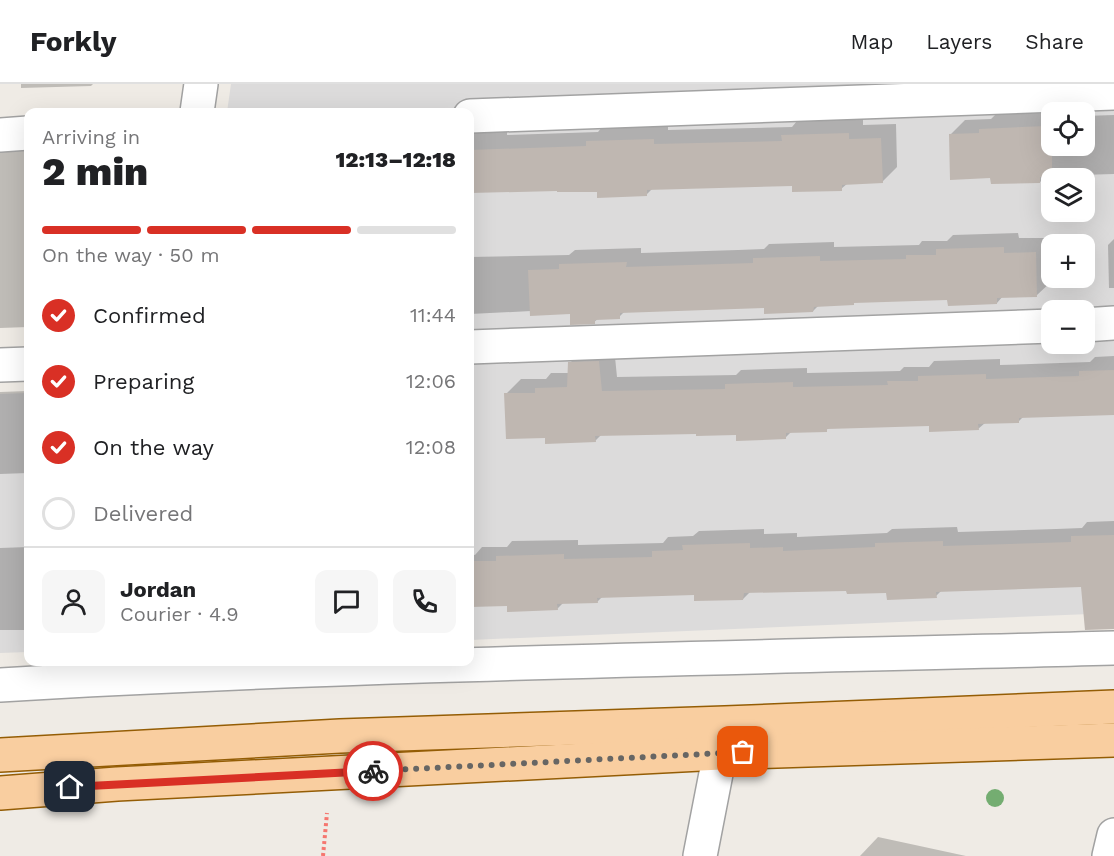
<!DOCTYPE html>
<html lang="en">
<head>
<meta charset="utf-8">
<style>
  :root { --surface:#fff; --page:#f6f6f6; --text:#202124; --muted:#757577; --line:#e0e0e0; --accent:#d93025 }
  body { margin:0; font-family:"Work Sans",sans-serif; background:var(--page); color:var(--text); height:100vh; display:flex; flex-direction:column; font-size:22px; white-space:nowrap }
  * { box-sizing:border-box; margin:0 }
  p { font-size:20px; color:var(--muted) }
  .icon { flex:none; width:33px; height:33px; fill:none; stroke:currentColor; stroke-width:2; stroke-linecap:round; stroke-linejoin:round }
  .map { position:relative; flex:1; overflow:hidden }
  .panel { position:absolute; left:24px; top:24px; width:450px; height:558px; display:flex; flex-direction:column; background:var(--surface); border-radius:12px; box-shadow:0 6px 24px #0002 }
  .panel>* { flex:none }
  .controls { position:absolute; left:1041px; top:18px; display:grid; gap:12px }
  .controls a { display:grid; place-items:center; width:54px; height:54px; border-radius:12px; background:var(--surface); box-shadow:0 6px 24px #0002; font-size:30px }
  .pin { position:absolute; display:grid; place-items:center; width:51px; height:51px; color:#fff; margin:-26px; border-radius:12px; box-shadow:0 3px 9px #0006 }
  .courier { position:absolute; display:grid; place-items:center; width:60px; height:60px; margin:-30px; border:4px solid #d93025; border-radius:50%; background:#fff; color:#222; box-shadow:0 2px 8px #0007 }
  .summary em { font-style:normal; font-weight:800 }
  .summary div { display:flex; flex-direction:column-reverse }
  .summary { display:flex; align-items:center; justify-content:space-between; height:102px; padding:0 18px }
  h1 { font-size:39px; font-weight:800; line-height:45px }
  .bar { display:grid; grid-template-columns:repeat(4,1fr); gap:9px 6px; align-content:center; height:72px; padding:0 18px }
  .bar i { height:8px; border-radius:4px; background:var(--line) }
  .bar .on { background:var(--accent) }
  .bar p { grid-column:span 4 }
  .line { display:flex; align-items:center; gap:15px; padding:0 18px; border-top:2px solid var(--line) }
  .line div { flex:1 }
  .round { display:grid; place-items:center; flex:none; width:63px; height:63px; border-radius:12px; background:var(--page) }
  ol { padding:0 18px; list-style:none }
  li { display:flex; align-items:center; gap:18px; height:66px }
  li p { margin-inline-start:auto }
  li .icon { padding:6px; border-radius:50%; background:var(--accent); color:#fff; stroke-width:4 }
  li:last-child { color:var(--muted) }
  li i { width:33px; height:33px; border:3px solid var(--line); border-radius:50% }
  header { display:flex; align-items:center; gap:36px; box-sizing:border-box; height:84px; padding:0 30px; background:var(--surface); border-bottom:2px solid var(--line) }
  header strong { font-size:28px }
  nav { display:flex; gap:33px; margin-inline-start:auto; font-size:21px }
  .map>svg:first-child { display:block }
  .residential { fill:#dcdbdb; fill-rule:evenodd }
  .shadow { fill:#0003 }
  .building { fill:#bfb7b1 }
  .lines { fill:none; stroke-linecap:round; stroke-linejoin:round }
  .minor-casing { stroke:#a2a2a2; stroke-width:36 }
  .major-casing { stroke:#945d05; stroke-width:36 }
  .path { stroke:#f5766f; stroke-width:4; stroke-dasharray:3 3; stroke-linecap:butt }
  .minor { stroke:#fff; stroke-width:33 }
  .major { stroke:#f9cea0; stroke-width:33 }
  .tree { fill:#74ad71 }
  .done { stroke:#676664; stroke-width:6; stroke-dasharray:0 10.8 }
  .route { stroke:#d93025; stroke-width:8 }
</style>
</head>
<body>
<header>
<strong>Forkly</strong>
<nav><a>Map</a><a>Layers</a><a>Share</a></nav>
</header>
<div class="map">
<svg width="1114" height="772" viewBox="0 0 1114 772">
  <rect width="100%" height="100%" fill="#efebe5"/>
  <g class="residential">
    <path d="M 231,0 L 1114,0 L 1114,529 L 470,556 L 470,28 L 227,28 ZM 1052,28 L 1084,28 L 1084,62 L 1052,62 ZM 1052,94 L 1084,94 L 1084,128 L 1052,128 ZM 1052,160 L 1084,160 L 1084,194 L 1052,194 ZM 1052,226 L 1084,226 L 1084,260 L 1052,260 Z"/>
    <path d="M 28,309 L 28,568 L 0,569 L 0,310 Z"/>
  </g>
  <g class="shadow">
    <path d="M 21,0 L 93,0 L 91,2 L 21,4 Z"/>
    <path d="M 1052,29 L 1052,62 L 1084,62 L 1084,32 L 1114,31 L 1114,90 L 1046,92 L 1040,98 L 991,93 L 950,51 L 965,36 L 991,35 L 996,30 Z"/>
    <path d="M 863,35 L 863,41 L 896,40 L 897,83 L 882,98 L 848,99 L 841,105 L 793,100 L 653,104 L 646,111 L 558,105 L 470,107 L 470,44 L 474,44 L 474,49 L 507,48 L 507,51 L 598,48 L 602,43 L 668,41 L 668,46 L 792,43 L 797,37 Z"/>
    <path d="M 28,60 L 28,248 L 28,243 L 0,244 L 0,67 Z"/>
    <path d="M 1018,149 L 1019,154 L 1050,154 L 1052,197 L 1037,211 L 1003,212 L 997,219 L 948,214 L 856,217 L 853,220 L 819,221 L 813,227 L 765,223 L 625,227 L 619,233 L 599,234 L 594,238 L 572,229 L 531,227 L 470,230 L 470,173 L 569,171 L 575,166 L 641,164 L 641,169 L 738,166 L 764,165 L 769,160 L 834,158 L 834,163 L 919,161 L 922,157 L 947,157 L 953,151 Z"/>
    <path d="M 1114,155 L 1114,204 L 1109,204 L 1108,161 Z"/>
    <path d="M 614,263 L 617,293 L 736,291 L 741,286 L 807,284 L 807,289 L 900,287 L 904,283 L 929,283 L 934,277 L 1000,275 L 1000,281 L 1090,278 L 1095,273 L 1114,272 L 1114,330 L 1023,333 L 1018,338 L 985,339 L 978,345 L 930,340 L 829,344 L 826,346 L 792,347 L 786,353 L 697,348 L 601,351 L 595,357 L 547,353 L 506,310 L 521,295 L 546,295 L 551,289 L 569,289 L 570,279 L 584,264 Z"/>
    <path d="M 28,307 L 28,389 L 0,390 L 0,308 Z"/>
    <path d="M 1114,437 L 1114,506 L 1083,501 L 942,506 L 936,512 L 848,505 L 750,508 L 743,515 L 695,510 L 603,512 L 597,518 L 563,519 L 557,525 L 509,521 L 470,522 L 470,470 L 475,471 L 482,463 L 507,463 L 512,457 L 578,456 L 578,461 L 663,459 L 668,453 L 693,452 L 699,447 L 764,445 L 764,450 L 797,449 L 797,453 L 887,449 L 892,445 L 957,443 L 958,448 L 1056,445 L 1082,444 L 1087,438 Z"/>
    <path d="M 28,463 L 28,546 L 0,546 L 0,464 Z"/>
    <path d="M 878,753 L 966,772 L 860,772 Z"/>
  </g>
  <g class="building">
    <path d="M 1046,42 L 1047,47 L 1052,47 L 1052,93 L 1040,93 L 1040,99 L 991,100 L 990,94 L 950,96 L 949,50 L 979,49 L 979,45 Z"/>
    <path d="M 849,49 L 849,55 L 881,54 L 883,99 L 842,101 L 842,107 L 792,108 L 792,102 L 647,106 L 647,112 L 597,114 L 597,108 L 557,108 L 557,107 L 470,109 L 470,66 L 586,62 L 586,57 L 654,55 L 654,60 L 782,57 L 781,51 Z"/>
    <path d="M 1004,163 L 1004,169 L 1036,168 L 1037,213 L 997,214 L 997,220 L 948,222 L 947,216 L 854,219 L 854,221 L 814,223 L 813,228 L 764,230 L 764,224 L 620,229 L 620,235 L 595,236 L 595,240 L 570,241 L 570,230 L 530,232 L 528,186 L 559,185 L 559,180 L 627,178 L 626,183 L 753,179 L 753,174 L 820,172 L 820,177 L 906,175 L 906,171 L 936,171 L 936,165 Z"/>
    <path d="M 599,277 L 602,307 L 725,305 L 725,300 L 793,298 L 793,303 L 888,301 L 887,297 L 918,297 L 918,292 L 986,290 L 986,295 L 1079,292 L 1079,287 L 1114,286 L 1114,331 L 1019,334 L 1019,339 L 978,340 L 979,346 L 929,348 L 929,342 L 827,345 L 827,348 L 786,349 L 786,355 L 736,357 L 736,351 L 696,352 L 696,350 L 595,352 L 596,358 L 545,360 L 545,354 L 506,355 L 504,309 L 535,309 L 535,304 L 567,303 L 568,278 Z"/>
    <path d="M 1114,451 L 1114,545 L 1085,546 L 1081,503 L 936,508 L 937,514 L 887,516 L 886,509 L 847,510 L 846,507 L 744,509 L 743,516 L 694,517 L 694,511 L 597,514 L 598,519 L 557,520 L 558,526 L 507,528 L 507,522 L 470,523 L 470,477 L 496,477 L 496,472 L 564,470 L 564,475 L 652,473 L 652,467 L 683,466 L 682,461 L 750,459 L 750,464 L 783,463 L 783,467 L 875,463 L 875,459 L 943,457 L 943,462 L 1040,459 L 1071,458 L 1071,452 Z"/>
  </g>
  <g class="lines">
    <g class="minor-casing">
      <g id="minor">
        <path d="M 197,28 L 201,0"/>
        <path d="M 470,32 L 1114,9"/>
        <path d="M 0,51 L 28,49"/>
        <path d="M 1084,241 L 1114,239"/>
        <path d="M 470,263 L 1052,242"/>
        <path d="M 0,281 L 28,280"/>
        <path d="M 0,601 C 371,579 743,574 1114,564"/>
        <path d="M 700,772 L 720,669"/>
        <path d="M 1109,772 L 1114,751"/>
      </g>
    </g>
    <g class="major-casing">
      <g id="major">
        <path d="M 0,671 L 340,652 L 725,639 L 1114,623"/>
        <path d="M 0,709 L 117,700 L 720,669 L 1114,656"/>
      </g>
    </g>
    <path class="path" d="M 323,772 L 327,729"/>
    <use href="#minor" class="minor"/>
    <use href="#major" class="major"/>
  </g>
  <circle class="tree" cx="995" cy="714" r="9"/>
  <g class="lines">
    <path class="done" d="M 373,687 L 743,668"/>
    <path class="route" d="M 70,703 L 373,687"/>
  </g>
</svg>
<div class="controls">
<a><svg class="icon" aria-label="locate" viewBox="0 0 24 24"><circle cx="12" cy="12" r="6"/><path d="M12 2v4M12 18v4M2 12h4M18 12h4"/></svg></a>
<a><svg class="icon" aria-label="layers" viewBox="0 0 24 24"><path d="M12 4l9 5-9 5-9-5zM3 14l9 5 9-5"/></svg></a>
<a>+</a>
<a>−</a>
</div>
<div class="pin" style="left:743px;top:668px;background:#ea580c"><svg class="icon" aria-label="bag" viewBox="0 0 24 24"><path d="M5 8h14l-1 12H6zM9 8a3 3 0 0 1 6 0"/></svg></div>
<div class="pin" style="left:70px;top:703px;background:#1f2937"><svg class="icon" aria-label="home" viewBox="0 0 24 24"><path d="M3 11l9-7 9 7M6 9v11h12V9"/></svg></div>
<div class="courier" style="left:373px;top:687px"><svg class="icon" aria-label="bike" viewBox="0 0 24 24"><circle cx="6" cy="16" r="4"/><circle cx="18" cy="16" r="4"/><path d="M6 16l4-8h5l3 8M10 8l3 8H6M13 5h3"/></svg></div>
<section class="panel">
<div class="summary"><div><h1>2 min</h1><p>Arriving in</p></div><em>12:13–12:18</em></div>
<div class="bar"><i class="on"></i><i class="on"></i><i class="on"></i><i></i><p>On the way · 50 m</p></div>
<ol>
<li><svg class="icon" aria-label="check" viewBox="0 0 24 24"><path d="M5 12l5 5 9-10"/></svg>Confirmed<p>11:44</p></li>
<li><svg class="icon" aria-label="check" viewBox="0 0 24 24"><path d="M5 12l5 5 9-10"/></svg>Preparing<p>12:06</p></li>
<li><svg class="icon" aria-label="check" viewBox="0 0 24 24"><path d="M5 12l5 5 9-10"/></svg>On the way<p>12:08</p></li>
<li><i></i>Delivered</li>
</ol>
<div class="line" style="height:108px"><a class="round"><svg class="icon" aria-label="person" viewBox="0 0 24 24"><circle cx="12" cy="8" r="4"/><path d="M4 21q1-7 8-7t8 7"/></svg></a><div><b>Jordan</b><p>Courier · 4.9</p></div><a class="round"><svg class="icon" aria-label="chat" viewBox="0 0 24 24"><path d="M4 5h16v11H9l-5 4z"/></svg></a><a class="round"><svg class="icon" aria-label="phone" viewBox="0 0 24 24"><path d="M5 4h4l2 5-3 2q2 4 5 5l2-3 5 2v4C11 20 4 13 5 4z"/></svg></a></div>
</section>
</div>
</body>
</html>
